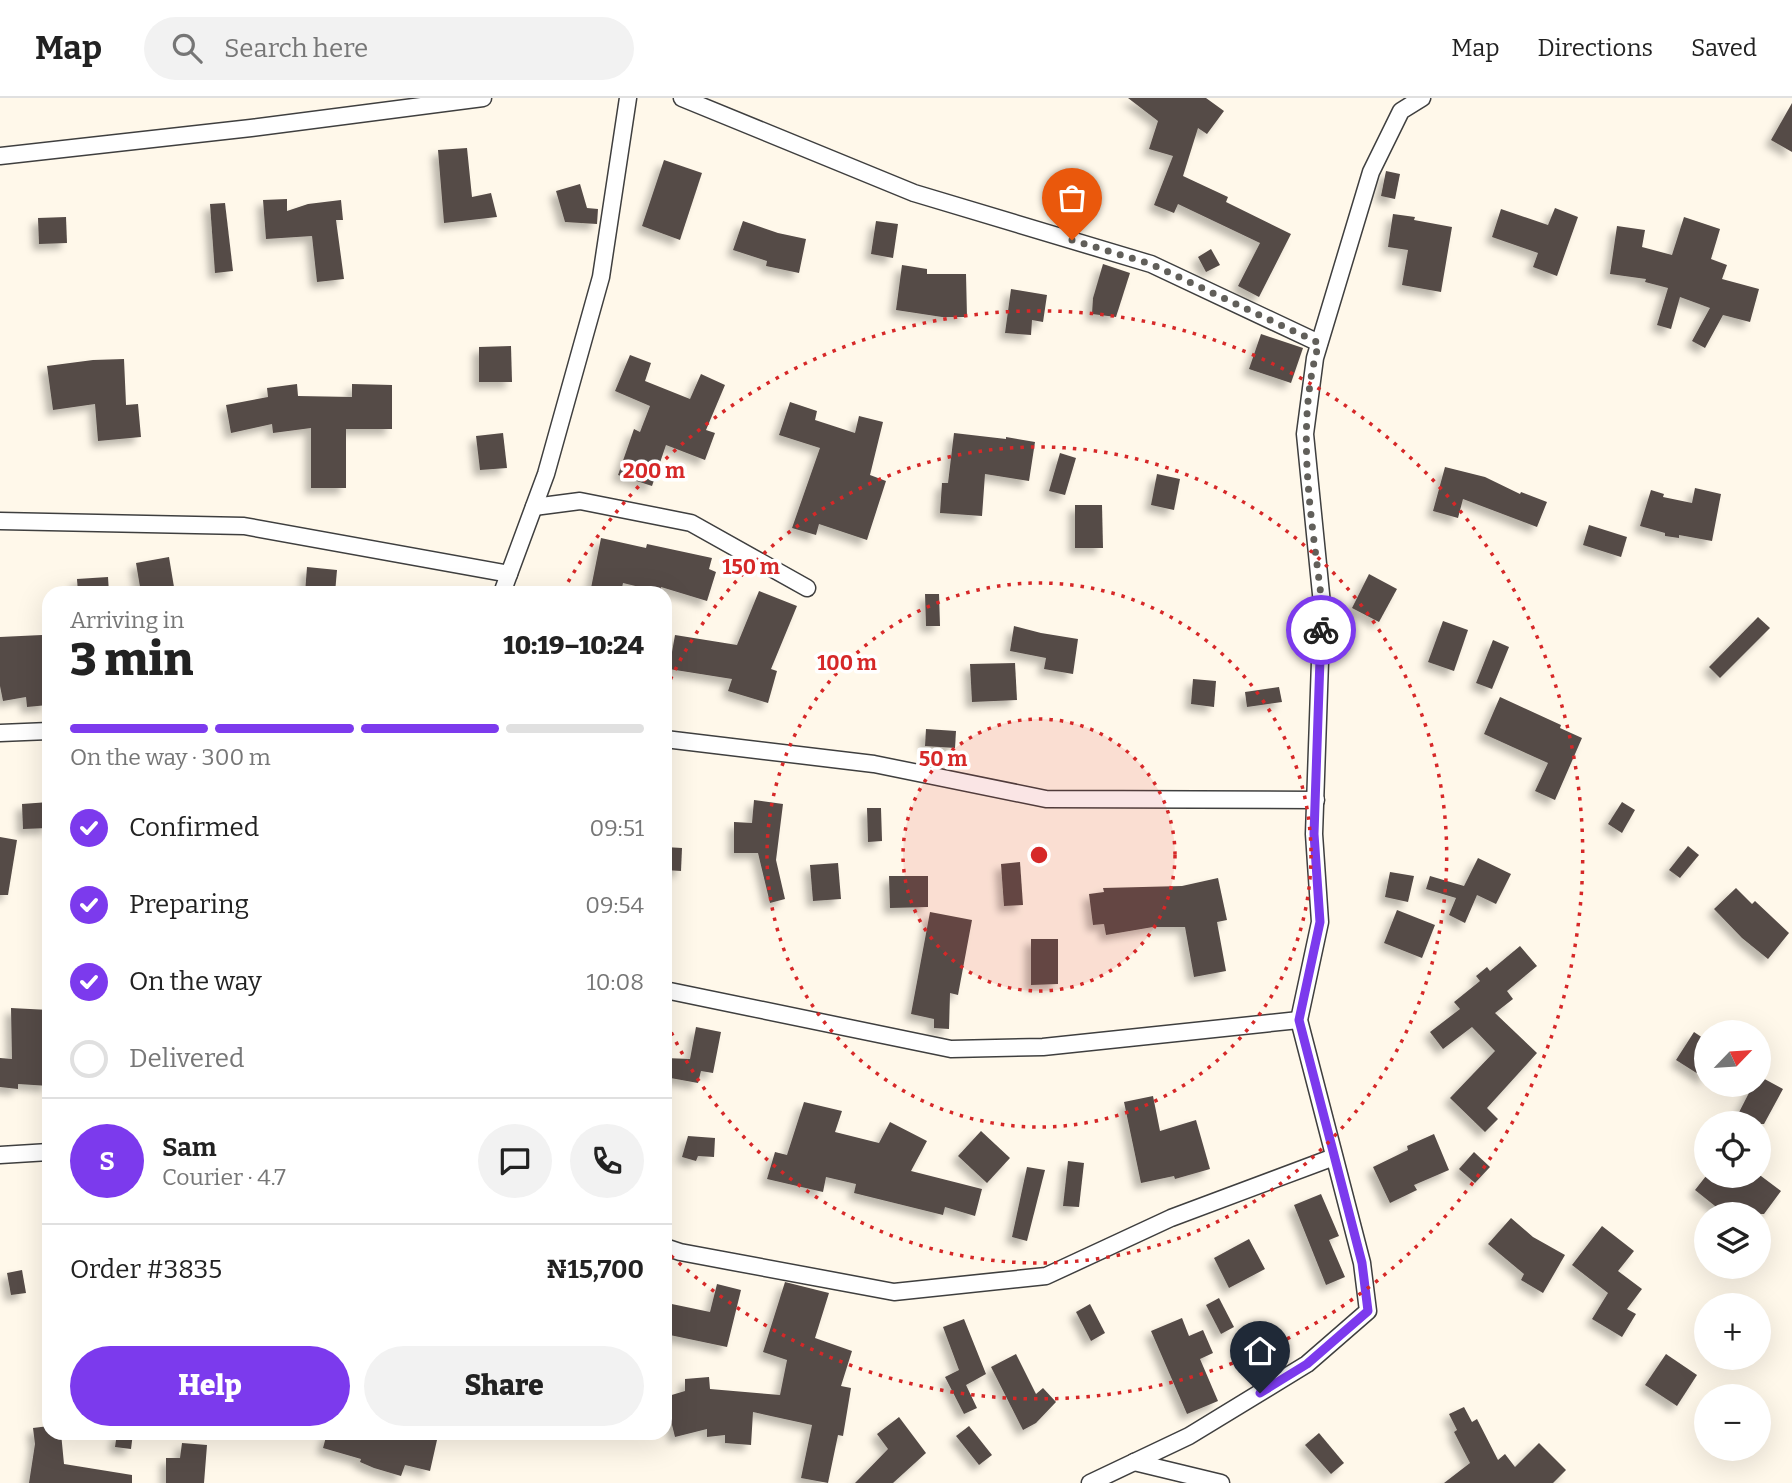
<!DOCTYPE html>
<html lang="en">
<head>
<meta charset="utf-8">
<style>
  :root { --surface:#fff; --page:#f2f2f2; --text:#222; --muted:#767676; --line:#e0e0e0; --accent:#7c3aed }
  body { margin:0; font-family:Bitter,serif; background:var(--page); color:var(--text); height:100vh; display:flex; flex-direction:column; font-size:26px; white-space:nowrap }
  * { box-sizing:border-box; margin:0 }
  p { font-size:23px; color:var(--muted) }
  .icon { flex:none; width:38px; height:38px; fill:none; stroke:currentColor; stroke-width:2; stroke-linecap:round; stroke-linejoin:round }
  .map { position:relative; flex:1; overflow:hidden }
  .sheet { position:absolute; left:42px; top:488px; width:630px; height:854px; display:flex; flex-direction:column; background:var(--surface); border-radius:21px; box-shadow:0 7px 28px #0002 }
  .sheet>* { flex:none }
  .needle { width:46px; rotate:65deg }
  .buttons { position:absolute; left:1694px; top:922px; display:grid; gap:14px }
  .buttons a { display:grid; place-items:center; width:77px; height:77px; border-radius:50%; background:var(--surface); box-shadow:0 7px 28px #0002; font-size:35px }
  .pin { position:absolute; display:grid; place-items:center; width:60px; height:60px; color:#fff; margin:-72px -30px; border-radius:50% 50% 50% 0; rotate:-45deg; box-shadow:0 0 7px #0007 }
  .pin .icon { rotate:45deg }
  .courier { position:absolute; display:grid; place-items:center; width:70px; height:70px; margin:-35px; border:5px solid #7c3aed; border-radius:50%; background:#fff; color:#222; box-shadow:0 2px 9px #0007 }
  .head em { font-style:normal; font-weight:800 }
  .head div { display:flex; flex-direction:column-reverse }
  .head { display:flex; align-items:center; justify-content:space-between; height:119px; padding:0 28px }
  h1 { font-size:46px; font-weight:800; line-height:52px }
  .bar { display:grid; grid-template-columns:repeat(4,1fr); gap:10px 7px; align-content:center; height:84px; padding:0 28px }
  .bar i { height:9px; border-radius:5px; background:var(--line) }
  .bar .on { background:var(--accent) }
  .bar p { grid-column:span 4 }
  .line { display:flex; align-items:center; gap:18px; padding:0 28px; border-top:2px solid var(--line) }
  .line div { flex:1 }
  .round { display:grid; place-items:center; flex:none; width:74px; height:74px; border-radius:37px; background:var(--page) }
  ol { padding:0 28px; list-style:none }
  li { display:flex; align-items:center; gap:21px; height:77px }
  li p { margin-inline-start:auto }
  li .icon { padding:7px; border-radius:50%; background:var(--accent); color:#fff; stroke-width:4 }
  li:last-child { color:var(--muted) }
  li i { width:38px; height:38px; border:4px solid var(--line); border-radius:50% }
  .button { display:flex; gap:14px; margin-top:auto; padding:14px 28px }
  .button a { flex:1; height:80px; border-radius:42px; background:var(--accent); color:#fff; font-size:28px; font-weight:800; line-height:80px; text-align:center }
  .button a+a { background:var(--page); color:var(--text) }
  header { display:flex; align-items:center; gap:42px; box-sizing:border-box; height:98px; padding:0 35px; background:var(--surface); border-bottom:2px solid var(--line) }
  header strong { font-size:33px }
  nav { display:flex; gap:38px; margin-inline-start:auto; font-size:24px }
  .search { width:490px; height:63px; background:var(--page); display:flex; align-items:center; gap:18px; box-sizing:border-box; padding:0 24px; border-radius:38px; color:var(--muted); font-size:26px }
  .map>svg:first-child { display:block }
  .building { fill:#554b47; filter:url(#shadow) }
  .lines { fill:none; stroke-linecap:round; stroke-linejoin:round }
  .street-casing { stroke:#3f3f3f; stroke-width:19 }
  .street { stroke:#fff; stroke-width:16 }
  .done { stroke:#615f5a; stroke-width:7; stroke-dasharray:0 12.6 }
  .route { stroke:#7c3aed; stroke-width:9 }
  .ring { fill:none; stroke:#d62828; stroke-width:3.5; stroke-dasharray:3.5 7 }
  .centre { fill:#d62828; stroke:#fff; stroke-width:3.5 }
  .ring-label { font-size:21px; text-anchor:middle; font-weight:bold; fill:#d62828; stroke:#fff; stroke-width:7; stroke-linejoin:round; paint-order:stroke }
</style>
</head>
<body>
<header>
<strong>Map</strong>
<div class="search"><svg class="icon" aria-label="search" viewBox="0 0 24 24"><circle cx="10" cy="10" r="6"/><path d="M15 15l6 6"/></svg>Search here</div>
<nav><a>Map</a><a>Directions</a><a>Saved</a></nav>
</header>
<div class="map">
<svg width="1792" height="1385" viewBox="0 0 1792 1385">
  <defs>
    <filter id="shadow"><feDropShadow dx="-6" dy="6" stdDeviation="3.5" flood-color="#0004"/></filter>
  </defs>
  <rect width="100%" height="100%" fill="#fff8ea"/>
  <g class="building">
    <path d="M 1128,0 L 1206,0 L 1224,13 L 1207,36 L 1198,30 L 1183,78 L 1228,99 L 1226,104 L 1291,136 L 1259,199 L 1238,188 L 1260,145 L 1178,106 L 1174,115 L 1154,107 L 1173,58 L 1149,51 L 1158,23 Z"/>
    <path d="M 1792,5 L 1792,54 L 1771,42 Z"/>
    <path d="M 467,50 L 472,99 L 491,95 L 497,119 L 444,125 L 438,52 Z"/>
    <path d="M 664,62 L 702,75 L 680,142 L 642,128 Z"/>
    <path d="M 1386,73 L 1400,76 L 1395,101 L 1381,98 Z"/>
    <path d="M 580,86 L 587,110 L 598,111 L 597,126 L 565,124 L 556,93 Z"/>
    <path d="M 287,101 L 287,113 L 308,106 L 341,102 L 343,122 L 336,122 L 344,181 L 317,184 L 312,138 L 266,141 L 263,102 Z"/>
    <path d="M 225,105 L 233,173 L 215,175 L 210,106 Z"/>
    <path d="M 1555,110 L 1578,119 L 1557,178 L 1533,169 L 1538,155 L 1492,139 L 1501,111 L 1548,127 Z"/>
    <path d="M 1393,116 L 1415,119 L 1414,122 L 1452,129 L 1441,194 L 1402,187 L 1408,152 L 1388,149 Z"/>
    <path d="M 66,119 L 67,145 L 39,146 L 38,120 Z"/>
    <path d="M 1684,119 L 1720,131 L 1711,161 L 1727,167 L 1722,181 L 1759,191 L 1750,224 L 1723,217 L 1705,250 L 1692,243 L 1710,210 L 1680,199 L 1671,231 L 1657,227 L 1668,190 L 1645,184 L 1646,181 L 1610,176 L 1617,128 L 1645,132 L 1642,149 L 1672,157 Z"/>
    <path d="M 743,123 L 778,135 L 806,141 L 799,175 L 766,168 L 767,163 L 733,152 Z"/>
    <path d="M 876,123 L 898,126 L 893,160 L 871,156 Z"/>
    <path d="M 1211,151 L 1220,167 L 1206,174 L 1198,159 Z"/>
    <path d="M 1103,166 L 1130,175 L 1116,219 L 1092,216 L 1093,200 Z"/>
    <path d="M 902,167 L 927,171 L 927,176 L 966,176 L 967,219 L 942,219 L 896,212 Z"/>
    <path d="M 1011,191 L 1047,197 L 1043,224 L 1032,222 L 1031,237 L 1005,235 Z"/>
    <path d="M 1261,236 L 1303,250 L 1291,285 L 1249,271 Z"/>
    <path d="M 511,248 L 512,284 L 479,284 L 479,249 Z"/>
    <path d="M 630,257 L 651,265 L 645,283 L 690,301 L 701,276 L 725,287 L 706,332 L 715,335 L 705,362 L 666,347 L 652,388 L 618,377 L 634,331 L 640,334 L 650,308 L 615,293 Z"/>
    <path d="M 124,261 L 126,307 L 138,306 L 141,339 L 98,343 L 95,306 L 53,312 L 47,268 L 93,262 Z"/>
    <path d="M 297,286 L 298,298 L 352,299 L 352,286 L 392,287 L 392,331 L 346,331 L 346,390 L 311,390 L 311,330 L 273,335 L 272,326 L 231,335 L 226,307 L 268,299 L 267,290 Z"/>
    <path d="M 790,304 L 817,313 L 815,322 L 855,335 L 859,318 L 883,324 L 870,377 L 886,383 L 867,442 L 819,426 L 816,437 L 792,430 L 820,350 L 779,337 Z"/>
    <path d="M 503,335 L 507,370 L 480,372 L 476,338 Z"/>
    <path d="M 954,335 L 1006,341 L 1006,339 L 1035,344 L 1029,383 L 985,376 L 982,418 L 940,415 L 942,385 L 948,385 Z"/>
    <path d="M 1060,355 L 1076,360 L 1065,397 L 1049,393 Z"/>
    <path d="M 1445,369 L 1485,379 L 1520,396 L 1521,394 L 1547,404 L 1537,429 L 1463,401 L 1458,420 L 1433,413 Z"/>
    <path d="M 1157,376 L 1180,381 L 1174,412 L 1151,407 Z"/>
    <path d="M 1695,390 L 1721,396 L 1712,443 L 1679,437 L 1679,440 L 1665,438 L 1665,435 L 1640,428 L 1651,392 L 1664,396 L 1663,399 L 1692,405 Z"/>
    <path d="M 1075,407 L 1102,407 L 1103,450 L 1075,450 Z"/>
    <path d="M 1589,427 L 1627,439 L 1621,459 L 1583,447 Z"/>
    <path d="M 601,440 L 646,450 L 647,446 L 712,460 L 709,471 L 716,474 L 707,503 L 661,489 L 660,494 L 623,485 L 621,495 L 590,495 Z"/>
    <path d="M 169,459 L 175,495 L 141,495 L 136,465 Z"/>
    <path d="M 307,469 L 337,472 L 335,495 L 305,495 Z"/>
    <path d="M 1369,476 L 1397,491 L 1379,524 L 1352,510 Z"/>
    <path d="M 108,479 L 109,495 L 78,495 L 77,481 Z"/>
    <path d="M 759,493 L 797,508 L 771,571 L 777,573 L 768,605 L 728,593 L 732,581 L 669,571 L 675,537 L 737,547 Z"/>
    <path d="M 925,496 L 939,496 L 940,528 L 926,528 Z"/>
    <path d="M 1758,519 L 1770,530 L 1720,580 L 1709,569 Z"/>
    <path d="M 1443,523 L 1468,532 L 1454,573 L 1428,564 Z"/>
    <path d="M 1014,528 L 1041,535 L 1078,541 L 1073,576 L 1044,571 L 1046,560 L 1010,553 Z"/>
    <path d="M 42,537 L 48,607 L 27,609 L 26,599 L 3,603 L 0,588 L 0,539 Z"/>
    <path d="M 1493,542 L 1509,549 L 1492,591 L 1476,585 Z"/>
    <path d="M 1015,565 L 1017,602 L 972,604 L 970,566 Z"/>
    <path d="M 1193,581 L 1216,583 L 1214,609 L 1191,606 Z"/>
    <path d="M 1279,589 L 1282,604 L 1247,609 L 1245,594 Z"/>
    <path d="M 1500,599 L 1561,627 L 1560,630 L 1582,640 L 1555,702 L 1535,693 L 1548,665 L 1484,636 Z"/>
    <path d="M 926,631 L 956,633 L 955,650 L 925,648 Z"/>
    <path d="M 754,702 L 783,706 L 776,762 L 785,801 L 770,805 L 758,755 L 734,755 L 734,724 L 752,725 Z"/>
    <path d="M 49,704 L 49,730 L 23,731 L 22,706 Z"/>
    <path d="M 1622,704 L 1635,712 L 1622,735 L 1608,726 Z"/>
    <path d="M 867,710 L 881,710 L 882,743 L 868,744 Z"/>
    <path d="M 0,739 L 17,742 L 8,797 L 0,797 Z"/>
    <path d="M 1688,748 L 1699,757 L 1680,780 L 1669,772 Z"/>
    <path d="M 665,749 L 682,750 L 681,773 L 665,772 Z"/>
    <path d="M 1478,760 L 1511,776 L 1496,806 L 1477,797 L 1465,825 L 1449,817 L 1456,800 L 1426,791 L 1430,778 L 1464,788 Z"/>
    <path d="M 1020,764 L 1023,807 L 1004,808 L 1001,766 Z"/>
    <path d="M 838,765 L 841,801 L 813,803 L 810,767 Z"/>
    <path d="M 1390,774 L 1414,778 L 1408,804 L 1385,799 Z"/>
    <path d="M 889,778 L 928,778 L 928,809 L 890,810 Z"/>
    <path d="M 1218,780 L 1227,822 L 1217,824 L 1226,873 L 1194,879 L 1185,829 L 1153,829 L 1106,837 L 1104,826 L 1093,827 L 1089,796 L 1104,794 L 1103,790 L 1182,788 Z"/>
    <path d="M 1736,790 L 1752,806 L 1755,803 L 1789,835 L 1768,861 L 1742,840 L 1714,811 Z"/>
    <path d="M 1397,812 L 1435,827 L 1422,860 L 1384,845 Z"/>
    <path d="M 930,814 L 972,822 L 958,897 L 950,895 L 949,931 L 934,930 L 934,921 L 911,916 Z"/>
    <path d="M 1031,841 L 1058,841 L 1058,886 L 1031,887 Z"/>
    <path d="M 1520,848 L 1537,868 L 1507,893 L 1513,901 L 1495,915 L 1537,955 L 1487,1010 L 1498,1021 L 1485,1034 L 1450,1000 L 1495,953 L 1472,929 L 1443,951 L 1430,934 L 1460,911 L 1454,904 L 1480,883 L 1476,878 L 1487,869 L 1490,873 Z"/>
    <path d="M 11,910 L 49,912 L 49,988 L 18,986 L 18,991 L 0,989 L 0,960 L 12,961 Z"/>
    <path d="M 696,929 L 721,934 L 713,975 L 701,973 L 698,985 L 665,979 L 665,960 L 690,961 Z"/>
    <path d="M 1694,934 L 1706,942 L 1706,981 L 1676,962 Z"/>
    <path d="M 1759,978 L 1783,991 L 1764,1026 L 1733,1026 L 1753,987 L 1759,987 Z"/>
    <path d="M 1153,998 L 1160,1033 L 1196,1022 L 1210,1071 L 1175,1081 L 1174,1078 L 1141,1085 L 1124,1004 Z"/>
    <path d="M 804,1004 L 842,1013 L 835,1034 L 879,1045 L 890,1024 L 927,1043 L 911,1073 L 982,1091 L 975,1118 L 945,1109 L 943,1117 L 854,1095 L 856,1086 L 826,1079 L 823,1094 L 767,1081 L 775,1054 L 787,1057 Z"/>
    <path d="M 981,1033 L 1010,1060 L 987,1085 L 958,1058 Z"/>
    <path d="M 1434,1036 L 1449,1072 L 1414,1087 L 1417,1092 L 1390,1105 L 1373,1069 L 1408,1052 L 1407,1048 Z"/>
    <path d="M 688,1038 L 715,1040 L 714,1059 L 698,1058 L 696,1063 L 682,1059 Z"/>
    <path d="M 1474,1054 L 1490,1069 L 1475,1085 L 1459,1071 Z"/>
    <path d="M 1068,1063 L 1084,1065 L 1079,1109 L 1063,1108 Z"/>
    <path d="M 1027,1069 L 1045,1072 L 1027,1143 L 1012,1139 Z"/>
    <path d="M 1706,1078 L 1761,1078 L 1781,1093 L 1764,1116 L 1731,1116 L 1722,1110 L 1720,1112 L 1695,1092 Z"/>
    <path d="M 1321,1096 L 1339,1138 L 1329,1142 L 1345,1179 L 1326,1187 L 1294,1107 Z"/>
    <path d="M 1511,1120 L 1533,1139 L 1565,1157 L 1543,1195 L 1521,1182 L 1524,1176 L 1488,1146 Z"/>
    <path d="M 1602,1128 L 1634,1153 L 1618,1173 L 1642,1191 L 1627,1211 L 1636,1216 L 1622,1239 L 1592,1221 L 1608,1195 L 1572,1167 Z"/>
    <path d="M 1249,1141 L 1265,1171 L 1229,1190 L 1214,1160 Z"/>
    <path d="M 22,1172 L 26,1195 L 11,1197 L 7,1175 Z"/>
    <path d="M 785,1184 L 829,1195 L 815,1240 L 852,1253 L 841,1288 L 851,1290 L 843,1338 L 838,1337 L 828,1385 L 801,1380 L 812,1327 L 753,1314 L 751,1347 L 725,1345 L 725,1337 L 707,1339 L 707,1331 L 675,1339 L 665,1299 L 685,1293 L 685,1281 L 709,1279 L 710,1291 L 780,1297 L 787,1262 L 763,1254 Z"/>
    <path d="M 717,1186 L 741,1192 L 727,1249 L 665,1236 L 667,1205 L 710,1214 Z"/>
    <path d="M 1219,1200 L 1234,1229 L 1221,1236 L 1206,1207 Z"/>
    <path d="M 1090,1206 L 1105,1235 L 1091,1243 L 1076,1214 Z"/>
    <path d="M 1182,1220 L 1189,1238 L 1203,1232 L 1213,1255 L 1200,1261 L 1218,1303 L 1187,1316 L 1151,1233 Z"/>
    <path d="M 964,1221 L 986,1276 L 966,1287 L 977,1310 L 964,1316 L 945,1279 L 959,1272 L 943,1229 Z"/>
    <path d="M 1016,1256 L 1036,1296 L 1043,1290 L 1056,1304 L 1036,1325 L 1023,1332 L 991,1269 Z"/>
    <path d="M 1666,1256 L 1697,1277 L 1677,1308 L 1645,1287 Z"/>
    <path d="M 1464,1309 L 1472,1324 L 1477,1321 L 1498,1362 L 1505,1356 L 1515,1369 L 1539,1345 L 1566,1372 L 1553,1385 L 1444,1385 L 1470,1365 L 1454,1334 L 1457,1332 L 1449,1316 Z"/>
    <path d="M 899,1319 L 926,1355 L 893,1385 L 855,1385 L 888,1351 L 877,1336 Z"/>
    <path d="M 49,1328 L 49,1335 L 61,1335 L 64,1366 L 132,1377 L 132,1385 L 29,1385 L 35,1346 L 33,1330 Z"/>
    <path d="M 969,1328 L 992,1357 L 979,1367 L 956,1338 Z"/>
    <path d="M 117,1335 L 133,1335 L 131,1351 L 115,1349 Z"/>
    <path d="M 327,1335 L 412,1335 L 437,1342 L 430,1373 L 405,1367 L 401,1378 L 374,1370 L 360,1364 L 361,1361 L 323,1350 Z"/>
    <path d="M 1319,1335 L 1344,1365 L 1331,1376 L 1305,1347 Z"/>
    <path d="M 182,1345 L 207,1347 L 204,1385 L 166,1385 L 166,1360 L 180,1360 Z"/>
  </g>
  <g class="lines">
    <g class="street-casing">
      <g id="street">
        <path d="M 682,0 L 914,95 L 1151,166 L 1319,245"/>
        <path d="M 0,58 L 251,30 L 483,0"/>
        <path d="M 534,409 L 580,403 L 691,425 L 807,490"/>
        <path d="M 0,423 L 244,428 L 509,476"/>
        <path d="M 502,495 L 546,376 L 601,179 L 628,0"/>
        <path d="M 0,635 L 49,633"/>
        <path d="M 665,641 L 874,666 L 1046,701 L 1316,702"/>
        <path d="M 665,892 L 951,951 L 1043,949 L 1299,922"/>
        <path d="M 0,1057 L 49,1054"/>
        <path d="M 665,1149 L 680,1154 L 894,1194 L 1046,1178 L 1171,1120 L 1334,1059"/>
        <path d="M 1134,1364 L 1221,1385"/>
        <path d="M 1090,1385 L 1189,1338 L 1307,1266 L 1368,1213 L 1362,1165 L 1299,922 L 1320,824 L 1314,736 L 1322,506 L 1305,336 L 1315,260 L 1371,74 L 1401,13 L 1422,0"/>
      </g>
    </g>
    <use href="#street" class="street"/>
  </g>
  <g class="lines">
    <path class="done" d="M 1072,142 L 1151,166 L 1319,245 C 1294,329 1312,421 1322,506 L 1321,532"/>
    <path class="route" d="M 1260,1295 L 1307,1266 L 1368,1213 L 1362,1165 L 1299,922 L 1320,824 L 1314,736 L 1321,532"/>
  </g>
  <circle cx="1039" cy="757" r="136" fill="#d62828" fill-opacity=".12"/>
  <g class="ring">
    <circle cx="1039" cy="757" r="136"/>
    <circle cx="1039" cy="757" r="272"/>
    <path d="M666 591A408 408 0 1 1 666 923"/>
    <path d="M563 493A544 544 0 1 1 668 1155"/>
  </g>
  <circle cx="1039" cy="757" r="10" class="centre"/>
  <g class="ring-label">
    <text x="654" y="380">200 m</text>
    <text x="751" y="476">150 m</text>
    <text x="847" y="572">100 m</text>
    <text x="943" y="668">50 m</text>
  </g>
</svg>
<div class="buttons">
<a><svg class="needle" viewBox="-14 -14 28 28"><path d="M0-13l5 13h-10z" fill="#e53935"/><path d="M0 13l5-13h-10z" fill="#767676"/></svg></a>
<a><svg class="icon" aria-label="locate" viewBox="0 0 24 24"><circle cx="12" cy="12" r="6"/><path d="M12 2v4M12 18v4M2 12h4M18 12h4"/></svg></a>
<a><svg class="icon" aria-label="layers" viewBox="0 0 24 24"><path d="M12 4l9 5-9 5-9-5zM3 14l9 5 9-5"/></svg></a>
<a>+</a>
<a>−</a>
</div>
<div class="pin" style="left:1072px;top:142px;background:#ea580c"><svg class="icon" aria-label="bag" viewBox="0 0 24 24"><path d="M5 8h14l-1 12H6zM9 8a3 3 0 0 1 6 0"/></svg></div>
<div class="pin" style="left:1260px;top:1295px;background:#1f2937"><svg class="icon" aria-label="home" viewBox="0 0 24 24"><path d="M3 11l9-7 9 7M6 9v11h12V9"/></svg></div>
<div class="courier" style="left:1321px;top:532px"><svg class="icon" aria-label="bike" viewBox="0 0 24 24"><circle cx="6" cy="16" r="4"/><circle cx="18" cy="16" r="4"/><path d="M6 16l4-8h5l3 8M10 8l3 8H6M13 5h3"/></svg></div>
<section class="sheet">
<div class="head"><div><h1>3 min</h1><p>Arriving in</p></div><em>10:19–10:24</em></div>
<div class="bar"><i class="on"></i><i class="on"></i><i class="on"></i><i></i><p>On the way · 300 m</p></div>
<ol>
<li><svg class="icon" aria-label="check" viewBox="0 0 24 24"><path d="M5 12l5 5 9-10"/></svg>Confirmed<p>09:51</p></li>
<li><svg class="icon" aria-label="check" viewBox="0 0 24 24"><path d="M5 12l5 5 9-10"/></svg>Preparing<p>09:54</p></li>
<li><svg class="icon" aria-label="check" viewBox="0 0 24 24"><path d="M5 12l5 5 9-10"/></svg>On the way<p>10:08</p></li>
<li><i></i>Delivered</li>
</ol>
<div class="line" style="height:126px"><b class="round" style="background:var(--accent);color:#fff">S</b><div><b>Sam</b><p>Courier · 4.7</p></div><a class="round"><svg class="icon" aria-label="chat" viewBox="0 0 24 24"><path d="M4 5h16v11H9l-5 4z"/></svg></a><a class="round"><svg class="icon" aria-label="phone" viewBox="0 0 24 24"><path d="M5 4h4l2 5-3 2q2 4 5 5l2-3 5 2v4C11 20 4 13 5 4z"/></svg></a></div>
<div class="line" style="height:91px"><div>Order #3835</div><b>₦15,700</b></div>
<div class="button"><a>Help</a><a>Share</a></div>
</section>
</div>
</body>
</html>
